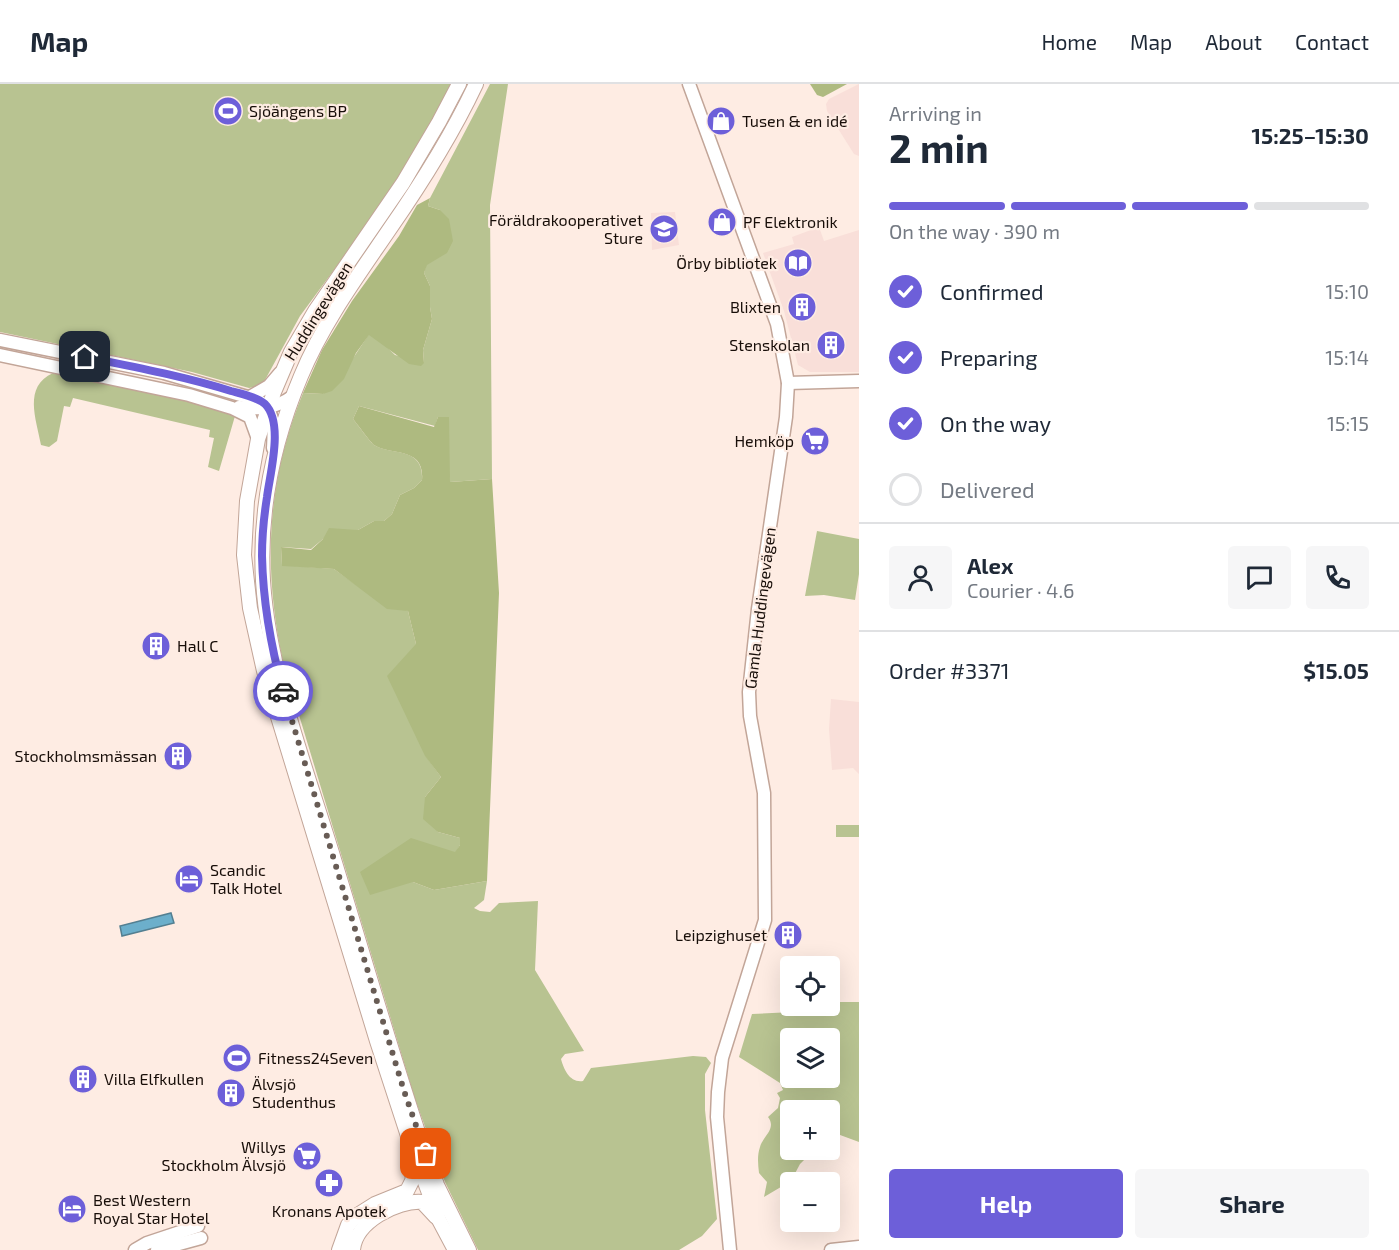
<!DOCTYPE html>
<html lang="en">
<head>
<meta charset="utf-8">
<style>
  :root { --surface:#fff; --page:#f6f6f7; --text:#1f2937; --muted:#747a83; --line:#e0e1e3; --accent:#6d5fd9 }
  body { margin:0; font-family:"Exo 2",sans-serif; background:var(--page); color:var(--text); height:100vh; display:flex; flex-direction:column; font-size:22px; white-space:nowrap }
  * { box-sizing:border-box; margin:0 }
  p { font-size:20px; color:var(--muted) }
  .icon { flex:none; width:33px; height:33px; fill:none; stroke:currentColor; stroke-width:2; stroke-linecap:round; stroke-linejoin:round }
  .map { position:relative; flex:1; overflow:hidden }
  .details { display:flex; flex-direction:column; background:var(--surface); width:540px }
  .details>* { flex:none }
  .controls { position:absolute; left:780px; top:872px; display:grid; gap:12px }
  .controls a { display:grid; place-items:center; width:60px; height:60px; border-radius:6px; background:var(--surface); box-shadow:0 6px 24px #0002; font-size:30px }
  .pin { position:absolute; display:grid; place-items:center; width:51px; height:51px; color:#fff; margin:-26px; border-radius:12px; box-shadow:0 3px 9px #0006 }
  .courier { position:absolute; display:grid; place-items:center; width:60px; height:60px; margin:-30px; border:4px solid #6d5fd9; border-radius:50%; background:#fff; color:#222; box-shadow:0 2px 8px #0007 }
  .overview em { font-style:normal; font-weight:700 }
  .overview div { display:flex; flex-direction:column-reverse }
  .overview { display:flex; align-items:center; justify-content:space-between; height:102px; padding:0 30px }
  h1 { font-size:39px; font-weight:700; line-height:45px }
  .bar { display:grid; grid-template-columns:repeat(4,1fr); gap:9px 6px; align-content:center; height:72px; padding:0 30px }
  .bar i { height:8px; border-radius:4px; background:var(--line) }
  .bar .active { background:var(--accent) }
  .bar p { grid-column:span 4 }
  .line { display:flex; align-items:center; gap:15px; padding:0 30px; border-top:2px solid var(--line) }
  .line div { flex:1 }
  .round { display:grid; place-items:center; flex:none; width:63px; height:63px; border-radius:6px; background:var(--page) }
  ol { padding:0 30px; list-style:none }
  li { display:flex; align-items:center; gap:18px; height:66px }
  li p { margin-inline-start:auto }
  li .icon { padding:6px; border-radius:50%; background:var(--accent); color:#fff; stroke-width:4 }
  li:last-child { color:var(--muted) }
  li i { width:33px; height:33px; border:3px solid var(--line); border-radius:50% }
  .button { display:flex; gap:12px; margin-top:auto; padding:12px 30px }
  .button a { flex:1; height:69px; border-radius:6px; background:var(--accent); color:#fff; font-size:24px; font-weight:700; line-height:69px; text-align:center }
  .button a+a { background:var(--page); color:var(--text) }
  header { display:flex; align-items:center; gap:36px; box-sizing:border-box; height:84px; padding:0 30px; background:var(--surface); border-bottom:2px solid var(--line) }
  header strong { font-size:28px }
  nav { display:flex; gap:33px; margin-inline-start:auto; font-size:21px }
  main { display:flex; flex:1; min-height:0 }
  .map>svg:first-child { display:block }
  .education { fill:#f9dfd9 }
  .green { fill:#b8c391; fill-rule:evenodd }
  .forest { fill:#aeba80 }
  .water { fill:#6cafcb; stroke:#537f91; stroke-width:1.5 }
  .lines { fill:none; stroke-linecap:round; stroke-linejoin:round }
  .secondary-casing { stroke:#c2a598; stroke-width:15 }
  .primary-casing { stroke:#c2a598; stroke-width:16 }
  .secondary { stroke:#fff; stroke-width:12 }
  .primary { stroke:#fff; stroke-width:14 }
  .done { stroke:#685c55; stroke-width:6; stroke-dasharray:0 10.8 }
  .route { stroke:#6d5fd9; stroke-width:8 }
  .labels { text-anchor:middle; stroke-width:4.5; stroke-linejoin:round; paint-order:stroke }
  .poi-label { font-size:16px; fill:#180e09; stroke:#feece3; text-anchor:start }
  .street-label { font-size:16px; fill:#180e09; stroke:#feece3 }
</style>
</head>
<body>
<header>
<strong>Map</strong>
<nav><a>Home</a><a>Map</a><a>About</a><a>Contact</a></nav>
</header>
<main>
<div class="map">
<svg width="859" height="1166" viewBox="0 0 859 1166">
  <rect width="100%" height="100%" fill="#feece3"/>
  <g class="education">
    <path d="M 859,0 L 859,72 L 854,70 L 827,27 L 826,20 L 829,15 Z"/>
    <path d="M 675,128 L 679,161 L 652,166 L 651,129 Z"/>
    <path d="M 819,143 L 824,157 L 859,146 L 859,288 L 810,288 L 798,281 L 784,227 L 763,169 L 794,160 L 792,153 Z"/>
    <path d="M 831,615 L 859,618 L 859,690 L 853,684 L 832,686 L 829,645 Z"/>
  </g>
  <g class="green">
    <path d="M 0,0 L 453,0 L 401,89 L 362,148 L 300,232 L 265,296 L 258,302 L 249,304 L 192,288 L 0,248 Z"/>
    <path d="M 490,0 L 508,0 L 490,121 L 492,395 L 450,398 L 438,333 L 435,342 L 359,322 L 353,335 C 358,341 370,358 374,361 C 392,372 424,362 422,396 L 414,404 L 400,411 L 392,430 L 384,437 L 374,437 L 358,446 L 323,455 L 311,465 L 281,463 L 282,481 L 334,485 L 359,503 L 408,527 L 416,560 L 425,671 L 441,693 L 425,713 L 438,748 L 460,754 L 460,761 L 456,768 L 413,798 L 434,806 L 487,797 L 484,816 L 474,824 L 480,827 L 490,828 L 499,819 L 538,817 L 535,886 L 584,967 L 565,970 L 561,975 C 564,986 570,999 583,997 L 591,984 L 693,972 L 706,973 L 711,979 L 705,990 L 705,1026 L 717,1135 L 702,1152 L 679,1166 L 478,1166 L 445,1098 L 415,1015 L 283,578 C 263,484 266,399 303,309 L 323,310 L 350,279 L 369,250 L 384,260 L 395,271 L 424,279 L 423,266 L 432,235 L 430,223 L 430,202 L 424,189 L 440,126 L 428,122 L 430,114 Z"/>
    <path d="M 53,289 L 184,316 L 235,332 L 219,387 L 208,383 L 214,354 L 209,353 L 210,346 L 73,314 L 70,323 L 64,322 L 57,357 L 49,363 L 41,361 C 36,334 23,303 53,289 Z"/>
    <path d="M 817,447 L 859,455 L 859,490 L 855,516 L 824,511 L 805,512 Z"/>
    <rect x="836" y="741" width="23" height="12"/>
    <path d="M 835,918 L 859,918 L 859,1058 L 832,1048 L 830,1050 L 830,1026 L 790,1026 L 790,1065 L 815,1065 L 800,1080 L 791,1097 L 764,1113 L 767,1098 L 759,1089 C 758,1080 757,1072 760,1063 C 763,1052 777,1045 768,1033 L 778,1024 L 780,1014 L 777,1009 L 783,1006 L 780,999 L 739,973 L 752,930 L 834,926 ZM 790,954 L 830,954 L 830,993 L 790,993 Z"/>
  </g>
  <g class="forest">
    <path d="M 810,0 L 847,0 L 823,13 L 817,11 Z"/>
    <path d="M 430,114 L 428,122 L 440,126 L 449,135 L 453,157 L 447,169 L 427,181 L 424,189 L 430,202 L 430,223 L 432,235 L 423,266 L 424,279 L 421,282 L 409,280 L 369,251 L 356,269 L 344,295 L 332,307 L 323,310 L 303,309 L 322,266 L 352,217 L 399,152 L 417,121 Z"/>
    <path d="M 359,322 L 434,343 L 438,333 L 449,333 L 450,398 L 492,395 L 499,509 L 487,797 L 434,806 L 413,798 L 370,811 L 360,788 L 411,754 L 455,768 L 460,761 L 460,754 L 438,748 L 423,735 L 425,713 L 441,693 L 425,672 L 387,592 L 416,560 L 408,527 L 387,525 L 334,485 L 282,482 L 281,463 L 311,466 L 323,455 L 329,444 L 358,446 L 374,437 L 384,437 L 392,430 L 400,411 L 414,404 L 422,396 C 425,362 391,372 374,361 C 371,359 358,341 353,335 Z"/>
  </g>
  <path class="water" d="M 171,829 L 174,839 L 122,852 L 120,842 Z"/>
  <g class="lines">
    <g class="secondary-casing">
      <g id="secondary">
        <path d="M 689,0 L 777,240 L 788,299 L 786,333 L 758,525 L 749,608 L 750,632 L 764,709 L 765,836 L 722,974 L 718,1008 L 717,1033 L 730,1166"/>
        <path d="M 0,256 L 164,289 L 258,316 C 276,327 274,345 273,364"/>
        <path d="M 0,271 L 189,311 L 232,324 L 250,333 L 258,355"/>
        <path d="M 788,299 L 859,297"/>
        <path d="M 250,313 L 269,302 L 280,289"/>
        <path d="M 239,323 C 260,326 275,325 293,312"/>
        <path d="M 135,1166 L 147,1159 L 198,1142"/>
        <path d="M 157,1166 L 201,1154"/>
        <path d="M 831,1166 L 859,1163"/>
      </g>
    </g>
    <g class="primary-casing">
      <g id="primary">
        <path d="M 339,1166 L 348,1141 L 356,1132 L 375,1120 L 407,1107 L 413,1095 L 409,1074"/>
        <path d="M 353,1166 C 355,1138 397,1116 422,1118 L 436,1133"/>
        <path d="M 455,1166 L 439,1136 L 409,1055 L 377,957 L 264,587 L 250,524 L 244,471 L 247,417 L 258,355 L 274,308 L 291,268 L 315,227 L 403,99 L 439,38 L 459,0"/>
        <path d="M 469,1166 L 437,1101 L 420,1054 C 389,961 362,866 333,772 C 306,684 269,588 263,497 C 259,427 274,356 301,292 C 323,239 357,193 389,146 C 421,100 452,51 476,0"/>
      </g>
    </g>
    <use href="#secondary" class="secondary"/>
    <use href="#primary" class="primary"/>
  </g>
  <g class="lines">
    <path class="done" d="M 283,607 L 404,1007 L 426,1070"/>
    <path class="route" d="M 85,273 C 134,283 183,292 231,307 C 242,310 257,313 265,320 C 284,339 270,389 267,413 C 264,432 262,453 262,472 C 263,518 271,563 283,607"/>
  </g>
  <defs>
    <g id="stadium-disc" transform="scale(1.5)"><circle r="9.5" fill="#6d5fd9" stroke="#feece3"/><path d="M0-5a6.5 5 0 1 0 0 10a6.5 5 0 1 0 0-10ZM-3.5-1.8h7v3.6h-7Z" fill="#fff"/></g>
    <g id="shop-disc" transform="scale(1.5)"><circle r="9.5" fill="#6d5fd9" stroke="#feece3"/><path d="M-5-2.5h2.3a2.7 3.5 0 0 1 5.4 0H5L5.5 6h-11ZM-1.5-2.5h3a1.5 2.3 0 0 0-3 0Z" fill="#fff"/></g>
    <g id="school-disc" transform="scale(1.5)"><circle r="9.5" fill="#6d5fd9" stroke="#feece3"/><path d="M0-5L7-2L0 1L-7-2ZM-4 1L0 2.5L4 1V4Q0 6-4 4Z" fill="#fff"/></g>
    <g id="library-disc" transform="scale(1.5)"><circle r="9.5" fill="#6d5fd9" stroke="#feece3"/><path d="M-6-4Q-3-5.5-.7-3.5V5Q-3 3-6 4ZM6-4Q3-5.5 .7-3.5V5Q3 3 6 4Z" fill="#fff"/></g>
    <g id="building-disc" transform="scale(1.5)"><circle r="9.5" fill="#6d5fd9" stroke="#feece3"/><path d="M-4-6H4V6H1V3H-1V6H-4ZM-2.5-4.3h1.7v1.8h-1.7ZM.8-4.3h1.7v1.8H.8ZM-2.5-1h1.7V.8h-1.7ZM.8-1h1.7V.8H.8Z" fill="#fff"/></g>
    <g id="supermarket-disc" transform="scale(1.5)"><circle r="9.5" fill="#6d5fd9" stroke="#feece3"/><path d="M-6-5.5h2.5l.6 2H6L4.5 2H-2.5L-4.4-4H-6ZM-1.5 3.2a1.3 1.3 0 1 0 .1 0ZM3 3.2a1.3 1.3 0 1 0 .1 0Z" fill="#fff"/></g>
    <g id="hotel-disc" transform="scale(1.5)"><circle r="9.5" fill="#6d5fd9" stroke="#feece3"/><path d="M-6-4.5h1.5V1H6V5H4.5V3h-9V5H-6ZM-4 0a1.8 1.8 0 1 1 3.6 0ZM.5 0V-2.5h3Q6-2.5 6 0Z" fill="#fff"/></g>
    <g id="pharmacy-disc" transform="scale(1.5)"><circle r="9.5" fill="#6d5fd9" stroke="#feece3"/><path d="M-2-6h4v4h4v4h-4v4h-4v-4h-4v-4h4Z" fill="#fff"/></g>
  </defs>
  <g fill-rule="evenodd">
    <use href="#stadium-disc" x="228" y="27"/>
    <use href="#shop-disc" x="721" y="37"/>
    <use href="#shop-disc" x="722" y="138"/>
    <use href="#school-disc" x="664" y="145"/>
    <use href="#library-disc" x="798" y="179"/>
    <use href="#building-disc" x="802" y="223"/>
    <use href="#building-disc" x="831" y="261"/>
    <use href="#supermarket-disc" x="815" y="357"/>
    <use href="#building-disc" x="156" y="562"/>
    <use href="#building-disc" x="178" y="672"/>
    <use href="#hotel-disc" x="189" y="795"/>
    <use href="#building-disc" x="788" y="851"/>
    <use href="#stadium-disc" x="237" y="974"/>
    <use href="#building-disc" x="83" y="995"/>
    <use href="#building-disc" x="231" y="1009"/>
    <use href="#supermarket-disc" x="307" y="1072"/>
    <use href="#pharmacy-disc" x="329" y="1099"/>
    <use href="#hotel-disc" x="72" y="1125"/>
  </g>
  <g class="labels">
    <g class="poi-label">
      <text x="249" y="33">Sjöängens BP</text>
      <text x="742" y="43">Tusen &amp; en idé</text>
      <text x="643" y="142" text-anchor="end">Föräldrakooperativet<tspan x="643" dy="18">Sture</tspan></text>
      <text x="743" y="144">PF Elektronik</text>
      <text x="777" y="185" text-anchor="end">Örby bibliotek</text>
      <text x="781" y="229" text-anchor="end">Blixten</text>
      <text x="810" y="267" text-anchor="end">Stenskolan</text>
      <text x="794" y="363" text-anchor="end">Hemköp</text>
      <text x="177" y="568">Hall C</text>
      <text x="157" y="678" text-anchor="end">Stockholmsmässan</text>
      <text x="210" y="792">Scandic<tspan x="210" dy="18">Talk Hotel</tspan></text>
      <text x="767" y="857" text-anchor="end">Leipzighuset</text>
      <text x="258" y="980">Fitness24Seven</text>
      <text x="104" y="1001">Villa Elfkullen</text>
      <text x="252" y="1006">Älvsjö<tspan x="252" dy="18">Studenthus</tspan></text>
      <text x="286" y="1069" text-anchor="end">Willys<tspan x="286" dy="18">Stockholm Älvsjö</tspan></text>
      <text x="93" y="1122">Best Western<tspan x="93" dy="18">Royal Star Hotel</tspan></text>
      <text x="329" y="1133" text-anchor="middle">Kronans Apotek</text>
    </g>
    <g class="street-label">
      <text transform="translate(318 227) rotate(-58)" y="6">Huddingevägen</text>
      <text transform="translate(760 524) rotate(-83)" y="6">Gamla Huddingevägen</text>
    </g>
  </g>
</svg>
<div class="controls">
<a><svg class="icon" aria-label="locate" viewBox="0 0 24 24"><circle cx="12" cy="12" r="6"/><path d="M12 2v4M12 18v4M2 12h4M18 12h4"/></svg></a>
<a><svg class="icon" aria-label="layers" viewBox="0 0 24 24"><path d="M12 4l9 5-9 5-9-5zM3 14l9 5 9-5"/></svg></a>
<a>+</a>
<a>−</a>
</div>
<div class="pin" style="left:426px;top:1070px;background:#ea580c"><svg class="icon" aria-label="bag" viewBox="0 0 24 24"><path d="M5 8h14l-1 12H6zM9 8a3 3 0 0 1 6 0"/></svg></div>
<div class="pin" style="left:85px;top:273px;background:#1f2937"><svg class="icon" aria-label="home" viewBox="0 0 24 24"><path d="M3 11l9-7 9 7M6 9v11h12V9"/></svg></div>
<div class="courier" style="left:283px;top:607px"><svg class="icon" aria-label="car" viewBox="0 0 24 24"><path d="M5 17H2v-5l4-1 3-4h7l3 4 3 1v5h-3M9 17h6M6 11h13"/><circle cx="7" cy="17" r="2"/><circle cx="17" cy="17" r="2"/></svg></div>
</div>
<section class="details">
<div class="overview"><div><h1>2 min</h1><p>Arriving in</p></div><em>15:25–15:30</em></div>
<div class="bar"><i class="active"></i><i class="active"></i><i class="active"></i><i></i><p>On the way · 390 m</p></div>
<ol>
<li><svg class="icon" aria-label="check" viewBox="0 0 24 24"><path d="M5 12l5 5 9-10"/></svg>Confirmed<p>15:10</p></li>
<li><svg class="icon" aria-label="check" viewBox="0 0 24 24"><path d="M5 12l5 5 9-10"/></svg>Preparing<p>15:14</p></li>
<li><svg class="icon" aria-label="check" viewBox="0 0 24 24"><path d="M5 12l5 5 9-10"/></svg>On the way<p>15:15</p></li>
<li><i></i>Delivered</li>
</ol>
<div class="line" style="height:108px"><a class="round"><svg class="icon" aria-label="person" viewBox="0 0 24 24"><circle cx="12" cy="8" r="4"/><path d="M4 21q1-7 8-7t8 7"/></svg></a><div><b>Alex</b><p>Courier · 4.6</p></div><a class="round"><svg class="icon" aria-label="chat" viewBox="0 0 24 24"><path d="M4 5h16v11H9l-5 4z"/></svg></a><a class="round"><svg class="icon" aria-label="phone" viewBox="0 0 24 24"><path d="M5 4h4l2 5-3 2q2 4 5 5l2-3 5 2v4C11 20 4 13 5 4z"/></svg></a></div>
<div class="line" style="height:78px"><div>Order #3371</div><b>$15.05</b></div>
<div class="button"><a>Help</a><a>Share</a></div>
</section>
</main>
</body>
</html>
